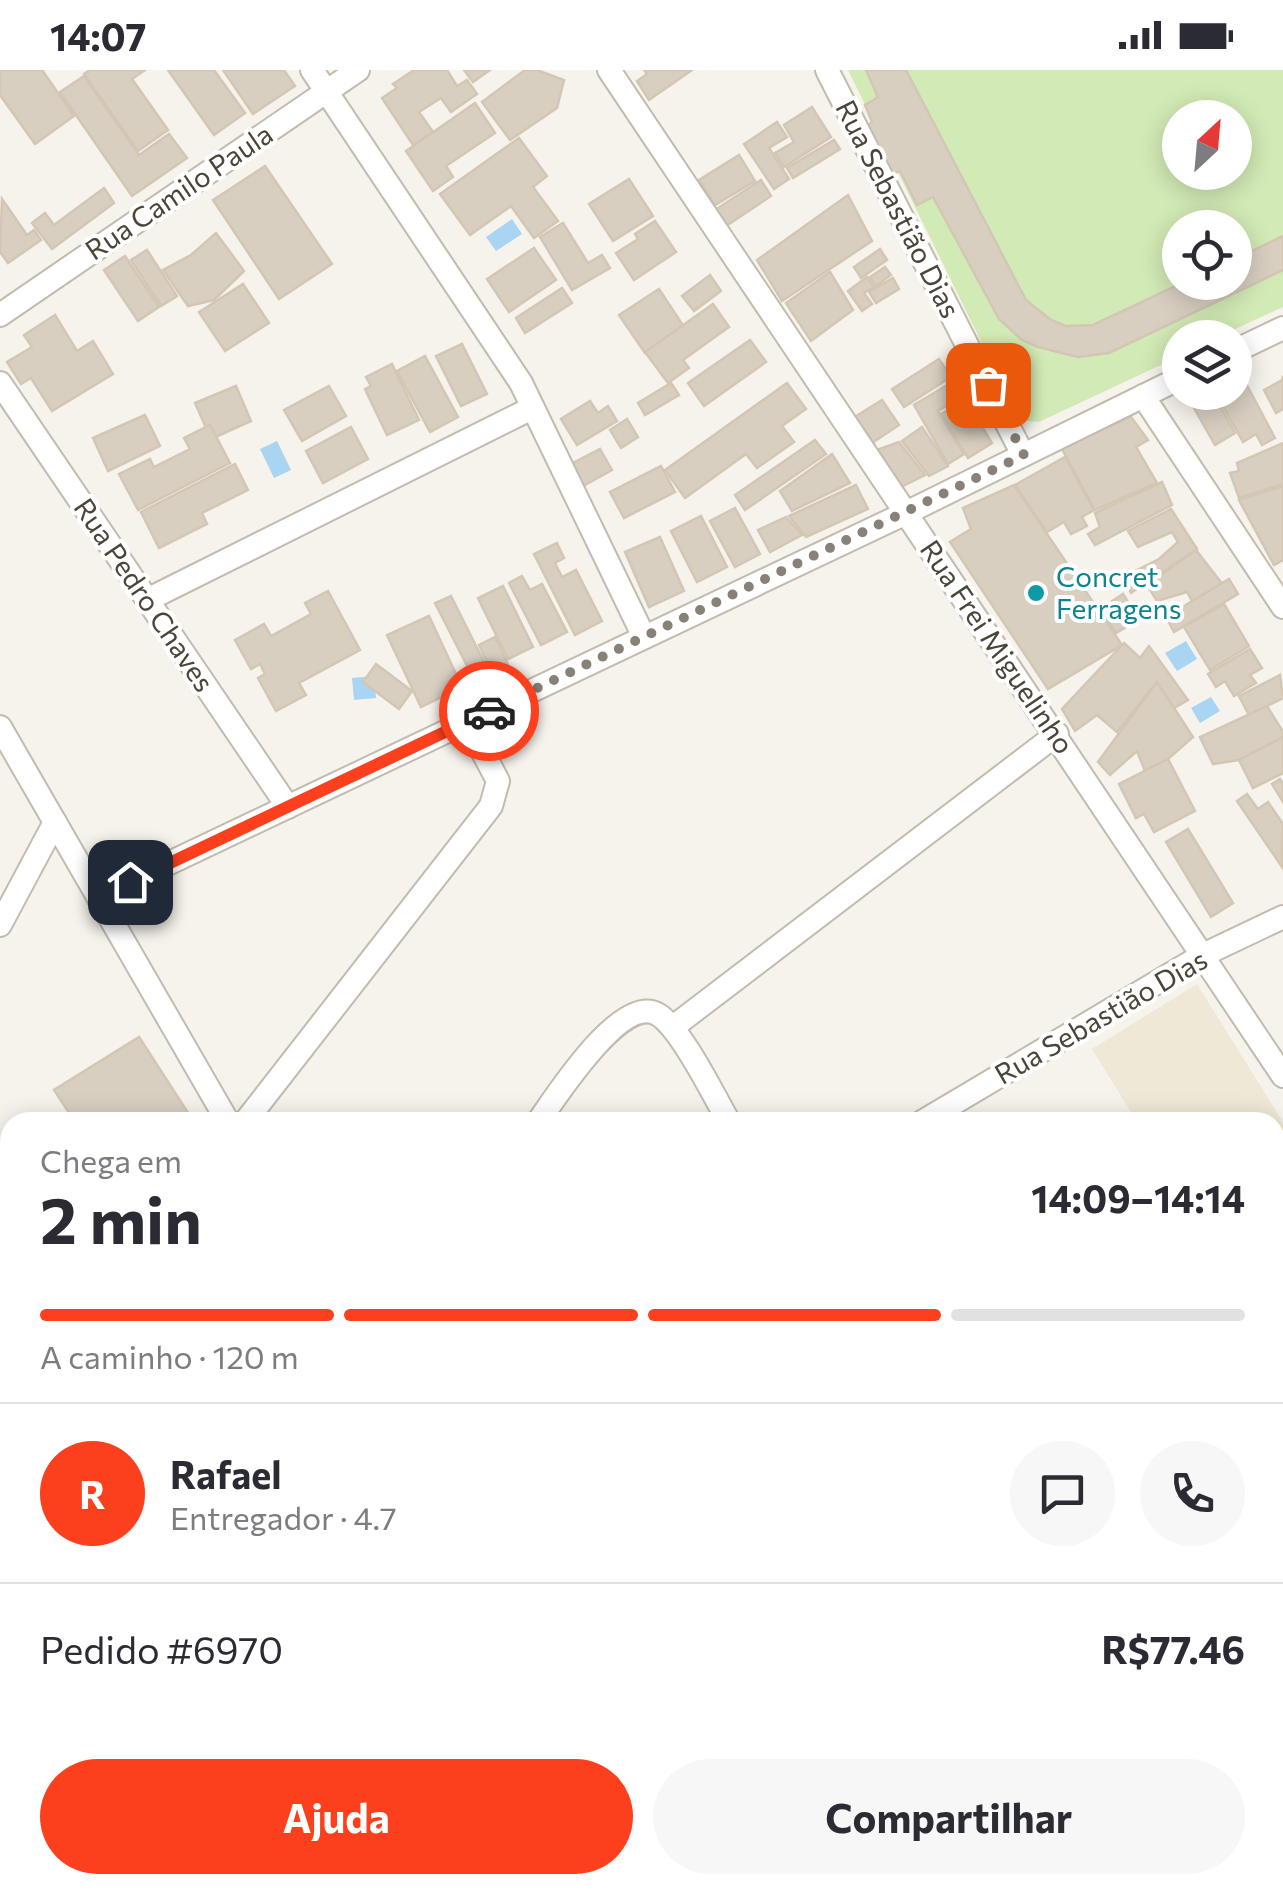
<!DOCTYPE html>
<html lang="pt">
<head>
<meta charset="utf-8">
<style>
  :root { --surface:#fff; --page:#f7f7f7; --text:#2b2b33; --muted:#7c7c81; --line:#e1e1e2; --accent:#fc3f1d }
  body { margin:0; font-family:Commissioner,sans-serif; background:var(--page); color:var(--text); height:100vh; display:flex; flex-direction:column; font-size:38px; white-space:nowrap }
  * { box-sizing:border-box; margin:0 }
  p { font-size:32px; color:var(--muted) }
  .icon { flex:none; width:55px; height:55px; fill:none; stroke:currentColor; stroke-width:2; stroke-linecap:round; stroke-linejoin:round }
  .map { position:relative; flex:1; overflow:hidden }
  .side { position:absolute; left:0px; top:1042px; width:1285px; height:782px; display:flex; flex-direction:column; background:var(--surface); border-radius:30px 30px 0 0; box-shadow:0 5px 25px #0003 }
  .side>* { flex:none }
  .needle { width:65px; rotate:26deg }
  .controls { position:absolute; left:1162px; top:30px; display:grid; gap:20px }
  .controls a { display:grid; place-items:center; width:90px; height:90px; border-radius:50%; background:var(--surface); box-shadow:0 5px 25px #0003; font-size:50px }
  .pin { position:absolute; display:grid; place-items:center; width:85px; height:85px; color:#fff; margin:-42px; border-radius:20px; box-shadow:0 5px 15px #0006 }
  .courier { position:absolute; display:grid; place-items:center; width:100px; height:100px; margin:-50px; border:8px solid #fc3f1d; border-radius:50%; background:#fff; color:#222; box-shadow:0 2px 12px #0007 }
  .summary em { font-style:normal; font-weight:700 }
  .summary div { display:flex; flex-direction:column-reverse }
  .summary { display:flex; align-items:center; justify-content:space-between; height:170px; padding:0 40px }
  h1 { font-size:65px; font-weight:700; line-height:75px }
  .bar { display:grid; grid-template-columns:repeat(4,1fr); gap:15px 10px; align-content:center; height:120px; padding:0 40px }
  .bar i { height:12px; border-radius:8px; background:var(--line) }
  .bar .current { background:var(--accent) }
  .bar p { grid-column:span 4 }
  .line { display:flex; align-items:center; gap:25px; padding:0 40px; border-top:2px solid var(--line) }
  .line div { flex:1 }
  .round { display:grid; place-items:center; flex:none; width:105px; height:105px; border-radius:52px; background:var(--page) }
  .action { display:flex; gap:20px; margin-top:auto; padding:20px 40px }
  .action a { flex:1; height:115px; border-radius:60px; background:var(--accent); color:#fff; font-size:40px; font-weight:700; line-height:115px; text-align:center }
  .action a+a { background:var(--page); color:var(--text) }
  .status { display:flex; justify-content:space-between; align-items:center; height:70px; padding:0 50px; background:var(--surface); direction:ltr }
  .status svg { height:28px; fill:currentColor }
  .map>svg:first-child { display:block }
  .education { fill:#efe8d6 }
  .green { fill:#d2eab5; fill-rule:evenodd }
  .water { fill:#a9d4f2 }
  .building { fill:#d8cfc1; stroke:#d3c7b4; stroke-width:2.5 }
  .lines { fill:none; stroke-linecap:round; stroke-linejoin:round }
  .street-casing { stroke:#c2bbae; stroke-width:26 }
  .secondary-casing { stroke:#d6c79b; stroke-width:34 }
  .street { stroke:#fff; stroke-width:22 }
  .secondary { stroke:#fff3cd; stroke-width:30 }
  .done { stroke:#878178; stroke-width:10; stroke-dasharray:0 18 }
  .route { stroke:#fc3f1d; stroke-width:12 }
  .culture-dot { fill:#0f9aa8; stroke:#fff; stroke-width:4 }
  .labels { text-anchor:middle; stroke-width:8; stroke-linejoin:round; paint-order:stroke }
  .street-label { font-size:28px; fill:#4b4439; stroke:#fff }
  .culture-label { font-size:28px; fill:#0d838f; stroke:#fff; text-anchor:start }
</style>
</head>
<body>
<div class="status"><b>14:07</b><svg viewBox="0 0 49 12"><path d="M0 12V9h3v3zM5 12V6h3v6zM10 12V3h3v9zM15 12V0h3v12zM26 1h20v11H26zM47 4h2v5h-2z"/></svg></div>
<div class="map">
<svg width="1283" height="1823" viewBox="0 0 1283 1823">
  <rect width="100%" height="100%" fill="#f6f3ec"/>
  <g class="education">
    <path d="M 1197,914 L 1283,1052 L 1283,1083 L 1275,1087 L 1275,1052 L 1137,1052 L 1092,979 Z"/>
    <path d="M 1283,1432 L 1283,1493 L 1275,1480 L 1275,1436 Z"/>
  </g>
  <path class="green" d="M 848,0 L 1283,0 L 1283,237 L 1218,267 L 1180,268 L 1180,286 L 1039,352 L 1027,351 L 1015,341 ZM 1180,48 L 1235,48 L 1235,102 L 1180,102 ZM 1180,158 L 1235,158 L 1235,212 L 1180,212 Z"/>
  <g class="water">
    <path d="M 512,149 L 522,164 L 496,181 L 486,167 Z"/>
    <path d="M 277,371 L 291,400 L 274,408 L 260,379 Z"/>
    <path d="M 1186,571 L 1197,589 L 1177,601 L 1165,583 Z"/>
    <path d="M 374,606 L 376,628 L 354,630 L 352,608 Z"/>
    <path d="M 1211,627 L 1220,641 L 1200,653 L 1191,638 Z"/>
  </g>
  <g class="building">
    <path d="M 0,0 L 42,0 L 74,46 L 35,74 L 0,25 Z"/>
    <path d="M 90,0 L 145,0 L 132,9 L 168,60 L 138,81 L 84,4 Z"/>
    <path d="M 168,0 L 214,0 L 245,43 L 214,65 Z"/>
    <path d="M 223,0 L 284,0 L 295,16 L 253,44 Z"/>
    <path d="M 414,0 L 447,0 L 457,16 L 467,10 L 477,24 L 451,42 L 441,28 L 419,42 L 433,62 L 413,75 L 382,28 L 397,18 L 393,14 Z"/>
    <path d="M 464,0 L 490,0 L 473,12 Z"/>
    <path d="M 525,0 L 537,0 L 564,10 L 557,38 L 510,70 L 482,32 Z"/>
    <path d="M 644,0 L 692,0 L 649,30 L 637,11 L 647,4 Z"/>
    <path d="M 866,0 L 906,0 L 1026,230 L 1051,250 L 1066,256 L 1093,255 L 1184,212 L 1235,212 L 1235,189 L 1283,166 L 1283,200 L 1109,283 L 1078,287 L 1038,277 L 1022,270 L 999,249 L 933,127 L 917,135 L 900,101 L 889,106 L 866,58 L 872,52 L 865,35 L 878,27 Z"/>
    <path d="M 84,6 L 139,85 L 169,64 L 187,88 L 132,126 L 60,22 Z"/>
    <path d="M 475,33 L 495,63 L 446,96 L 453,107 L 433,121 L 406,81 Z"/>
    <path d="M 812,37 L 831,67 L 784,97 L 775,83 L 794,72 L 784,55 Z"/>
    <path d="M 777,52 L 787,67 L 769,78 L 789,109 L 774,119 L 744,74 Z"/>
    <path d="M 519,68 L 547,106 L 533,117 L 558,151 L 534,168 L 511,136 L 470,165 L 440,124 Z"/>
    <path d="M 834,70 L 840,79 L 793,108 L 787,98 Z"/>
    <path d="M 739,85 L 755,111 L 715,135 L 699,110 Z"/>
    <path d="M 265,96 L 332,194 L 279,229 L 213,130 Z"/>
    <path d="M 629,109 L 653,146 L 613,171 L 589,134 Z"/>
    <path d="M 761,110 L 771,126 L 726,156 L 715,140 Z"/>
    <path d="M 104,118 L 114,133 L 52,179 L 32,153 L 45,143 L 54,155 Z"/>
    <path d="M 848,125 L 872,171 L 782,231 L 757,190 Z"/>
    <path d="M 2,129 L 27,165 L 34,160 L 41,170 L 8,193 L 0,182 Z"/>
    <path d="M 655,151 L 676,182 L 634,210 L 616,183 L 638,169 L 635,164 Z"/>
    <path d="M 563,153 L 588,193 L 602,185 L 610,198 L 572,220 L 540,167 Z"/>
    <path d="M 216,163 L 244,201 L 214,230 L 188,236 L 163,200 L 191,185 Z"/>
    <path d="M 534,178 L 556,210 L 509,242 L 487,209 Z"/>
    <path d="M 880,179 L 887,190 L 861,208 L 854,197 Z"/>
    <path d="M 147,180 L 177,226 L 161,236 L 131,190 Z"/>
    <path d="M 125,186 L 159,237 L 138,251 L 104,200 Z"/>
    <path d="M 885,197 L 891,205 L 876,216 L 870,207 Z"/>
    <path d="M 830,202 L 853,240 L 811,271 L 786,233 Z"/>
    <path d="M 710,205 L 721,221 L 694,241 L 682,226 Z"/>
    <path d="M 867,207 L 874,217 L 864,223 L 872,234 L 862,241 L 848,221 Z"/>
    <path d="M 893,208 L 899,219 L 876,233 L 869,222 Z"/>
    <path d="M 243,214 L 269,253 L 225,281 L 199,242 Z"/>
    <path d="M 562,218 L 572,233 L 525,263 L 516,248 Z"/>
    <path d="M 659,219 L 684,257 L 645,283 L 619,245 Z"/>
    <path d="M 713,234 L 729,257 L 683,290 L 689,298 L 668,313 L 645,282 Z"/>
    <path d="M 55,245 L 77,281 L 93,271 L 113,304 L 52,341 L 31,308 L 21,314 L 7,292 L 32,277 L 24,265 Z"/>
    <path d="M 750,270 L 766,292 L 704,336 L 688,313 Z"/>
    <path d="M 462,274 L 487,324 L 461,336 L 436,286 Z"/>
    <path d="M 425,286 L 458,347 L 430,362 L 397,301 Z"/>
    <path d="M 939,289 L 951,307 L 904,337 L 892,319 Z"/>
    <path d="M 392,294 L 419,350 L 387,365 L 365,319 L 371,316 L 366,307 Z"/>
    <path d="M 1241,304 L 1275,368 L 1262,375 L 1256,364 L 1243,372 L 1215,322 L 1235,322 L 1235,307 Z"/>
    <path d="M 1283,306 L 1283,339 L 1276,343 L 1264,320 L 1282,310 Z"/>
    <path d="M 954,311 L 963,326 L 938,341 L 964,384 L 948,394 L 914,335 Z"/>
    <path d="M 671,313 L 679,325 L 645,345 L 638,333 Z"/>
    <path d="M 787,313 L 806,339 L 782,356 L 794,372 L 757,398 L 746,384 L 685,428 L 665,400 Z"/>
    <path d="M 236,316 L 251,351 L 211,369 L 195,333 Z"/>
    <path d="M 329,316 L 346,346 L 302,371 L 284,340 Z"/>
    <path d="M 1205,322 L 1212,322 L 1235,363 L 1215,375 L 1190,331 Z"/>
    <path d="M 882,330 L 899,355 L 872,373 L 855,347 Z"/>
    <path d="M 966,330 L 992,373 L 968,388 L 941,344 Z"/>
    <path d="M 590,331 L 598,343 L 608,336 L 617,351 L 577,375 L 561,349 Z"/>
    <path d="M 145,345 L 160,376 L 108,401 L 93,368 Z"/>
    <path d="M 1131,347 L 1148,370 L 1136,377 L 1157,413 L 1095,440 L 1061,377 Z"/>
    <path d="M 627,349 L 638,367 L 621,378 L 610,360 Z"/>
    <path d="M 210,355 L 230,393 L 138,440 L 119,404 L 150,389 L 154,397 L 190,379 L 184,368 Z"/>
    <path d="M 351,357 L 368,389 L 323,413 L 306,381 Z"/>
    <path d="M 922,357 L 948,396 L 929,406 L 902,371 Z"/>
    <path d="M 815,370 L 826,384 L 745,440 L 735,425 Z"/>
    <path d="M 899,372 L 925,405 L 901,417 L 877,380 Z"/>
    <path d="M 1283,373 L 1283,414 L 1239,428 L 1230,403 L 1239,401 L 1237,393 Z"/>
    <path d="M 600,379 L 612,400 L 583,416 L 571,394 Z"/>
    <path d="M 832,384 L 850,413 L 792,441 L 780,421 Z"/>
    <path d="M 1065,387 L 1094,440 L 1082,447 L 1087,456 L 1071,464 L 1064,452 L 1047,462 L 1015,415 Z"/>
    <path d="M 235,394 L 248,420 L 202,443 L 207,454 L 159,478 L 141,442 Z"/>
    <path d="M 661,396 L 675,422 L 624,448 L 610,422 Z"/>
    <path d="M 1162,412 L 1172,435 L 1095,475 L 1088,464 L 1100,457 L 1095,443 Z"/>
    <path d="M 856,415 L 868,439 L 806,467 L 789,446 Z"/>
    <path d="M 1014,415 L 1122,575 L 1048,619 L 950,472 L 971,459 L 963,438 Z"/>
    <path d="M 1283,416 L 1283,490 L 1274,495 L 1239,430 Z"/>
    <path d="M 735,438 L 760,484 L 735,497 L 710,451 Z"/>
    <path d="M 1171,439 L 1197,479 L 1131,523 L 1123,507 L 1159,489 L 1178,472 L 1172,462 L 1138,477 L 1128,461 Z"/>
    <path d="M 701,446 L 727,497 L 697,512 L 671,461 Z"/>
    <path d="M 786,447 L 802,465 L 770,482 L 758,460 Z"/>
    <path d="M 660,467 L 684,521 L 649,537 L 625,482 Z"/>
    <path d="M 557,473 L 564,488 L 555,493 L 562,507 L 576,500 L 602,551 L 575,565 L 534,484 Z"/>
    <path d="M 1196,480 L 1223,515 L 1193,533 L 1187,522 L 1157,531 L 1147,515 Z"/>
    <path d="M 522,506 L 530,520 L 542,514 L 567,562 L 541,575 L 509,513 Z"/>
    <path d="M 1229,509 L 1238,524 L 1174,562 L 1166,547 Z"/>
    <path d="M 503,516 L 533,577 L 508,589 L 478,528 Z"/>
    <path d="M 328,521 L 360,580 L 299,613 L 306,625 L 276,641 L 258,608 L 265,604 L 260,594 L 251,599 L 235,570 L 264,554 L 271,566 L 311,544 L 305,533 Z"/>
    <path d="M 1123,524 L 1139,549 L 1116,563 L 1100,539 Z"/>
    <path d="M 451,526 L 493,610 L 478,617 L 435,533 Z"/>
    <path d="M 1224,534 L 1249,576 L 1210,600 L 1184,557 Z"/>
    <path d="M 429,546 L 462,617 L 421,637 L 387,565 Z"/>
    <path d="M 495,567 L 510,599 L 494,607 L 479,575 Z"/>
    <path d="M 1124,573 L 1140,588 L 1149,576 L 1188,630 L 1174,638 L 1157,612 L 1117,662 L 1097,645 L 1075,661 L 1062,639 Z"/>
    <path d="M 1250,579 L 1262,598 L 1250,605 L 1256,613 L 1234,626 L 1225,611 L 1216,617 L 1208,604 Z"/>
    <path d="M 376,594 L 412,621 L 399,639 L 363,612 Z"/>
    <path d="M 1280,605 L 1283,628 L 1249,645 L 1239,626 Z"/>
    <path d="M 1157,612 L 1193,667 L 1168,689 L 1145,701 L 1137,681 L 1110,705 L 1098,692 Z"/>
    <path d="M 1267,636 L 1283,662 L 1283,667 L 1239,690 L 1213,694 L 1200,667 Z"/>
    <path d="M 1283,667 L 1283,703 L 1253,718 L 1239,690 Z"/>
    <path d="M 1168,689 L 1195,741 L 1154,762 L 1144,744 L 1136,748 L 1119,714 Z"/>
    <path d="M 1280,709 L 1283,714 L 1283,732 L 1272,714 Z"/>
    <path d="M 1247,724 L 1258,739 L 1268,732 L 1283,754 L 1282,797 L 1237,731 Z"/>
    <path d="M 1188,759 L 1233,833 L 1211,847 L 1166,772 Z"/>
    <path d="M 139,967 L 194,1052 L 75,1052 L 54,1020 Z"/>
    <path d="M 1283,1314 L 1283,1337 L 1275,1324 L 1275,1319 Z"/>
    <path d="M 10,1636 L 10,1660 L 2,1657 Z"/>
    <path d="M 452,1815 L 495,1815 L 492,1823 L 449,1823 Z"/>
    <path d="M 732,1815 L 749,1815 L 758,1823 L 727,1823 Z"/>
  </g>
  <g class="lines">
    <g class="street-casing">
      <g id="street">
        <path d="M 312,0 L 521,313 L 644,567"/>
        <path d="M 609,0 L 1283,1006"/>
        <path d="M 827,0 L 1023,385"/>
        <path d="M 0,245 L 358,0"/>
        <path d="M 1235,281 L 1283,258"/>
        <path d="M 0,313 L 288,737"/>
        <path d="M 1143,326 L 1283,537"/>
        <path d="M 147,530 L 532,338"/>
        <path d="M 0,657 L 228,1052"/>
        <path d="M 98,827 L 906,443 L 1180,308"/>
        <path d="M 0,855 L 55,752"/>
        <path d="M 673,957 L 1057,664"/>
        <path d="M 245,1052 L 491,736 L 498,711 L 467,652"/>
        <path d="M 538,1052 C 555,1028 621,924 657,944 C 680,956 715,1028 729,1052"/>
        <path d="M 922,1052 L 1203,885 L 1283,847"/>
        <path d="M 1275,1118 L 1283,1113"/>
        <path d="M 0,1139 L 10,1145"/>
        <path d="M 0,1401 L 10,1406"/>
        <path d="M 1275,1517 L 1283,1530"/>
        <path d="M 1275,1798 L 1283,1793"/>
        <path d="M 781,1815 L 789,1823"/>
        <path d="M 1178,1815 L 1183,1823"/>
        <path d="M 11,1823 L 16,1815"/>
        <path d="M 1235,1823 L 1248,1815"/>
      </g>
    </g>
    <g class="secondary-casing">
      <g id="secondary">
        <path d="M 1275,1388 L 1283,1384"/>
        <path d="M 1275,1423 L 1283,1419"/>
        <path d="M 0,1711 L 10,1715"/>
        <path d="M 0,1746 L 10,1750"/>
        <path d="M 189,1815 L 220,1823"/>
        <path d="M 279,1815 L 301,1823"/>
        <path d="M 616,1823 L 622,1815"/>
        <path d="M 642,1823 L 649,1815"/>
      </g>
    </g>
    <use href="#street" class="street"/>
    <use href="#secondary" class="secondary"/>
  </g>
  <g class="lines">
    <path class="done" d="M 489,641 L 1024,385 L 988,315"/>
    <path class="route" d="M 130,812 L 489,641"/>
  </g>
  <circle class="culture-dot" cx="1036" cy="523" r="10"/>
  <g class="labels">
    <g class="street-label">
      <text transform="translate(179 122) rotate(-34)" y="10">Rua Camilo Paula</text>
      <text transform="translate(898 139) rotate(63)" y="10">Rua Sebastião Dias</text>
      <text transform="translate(144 525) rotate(56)" y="10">Rua Pedro Chaves</text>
      <text transform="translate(997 577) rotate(56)" y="10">Rua Frei Miguelinho</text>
      <text transform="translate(1101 947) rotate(-30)" y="10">Rua Sebastião Dias</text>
    </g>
    <g class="culture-label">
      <text x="1056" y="517">Concret<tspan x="1056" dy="32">Ferragens</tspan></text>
    </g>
  </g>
</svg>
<div class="controls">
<a><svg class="needle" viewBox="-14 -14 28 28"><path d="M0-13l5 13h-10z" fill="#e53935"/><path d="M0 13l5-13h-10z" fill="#7c7c81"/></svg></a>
<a><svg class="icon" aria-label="locate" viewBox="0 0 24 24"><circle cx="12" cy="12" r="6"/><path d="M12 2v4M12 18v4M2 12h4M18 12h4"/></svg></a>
<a><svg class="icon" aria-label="layers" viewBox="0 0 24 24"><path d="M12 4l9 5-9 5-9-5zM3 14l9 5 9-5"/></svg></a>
</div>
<div class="pin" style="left:988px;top:315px;background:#ea580c"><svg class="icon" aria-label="bag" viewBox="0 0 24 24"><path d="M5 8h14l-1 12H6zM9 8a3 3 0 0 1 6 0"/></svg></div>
<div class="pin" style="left:130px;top:812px;background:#1f2937"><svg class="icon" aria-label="home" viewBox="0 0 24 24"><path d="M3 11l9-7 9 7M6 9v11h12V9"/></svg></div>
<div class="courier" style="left:489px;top:641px"><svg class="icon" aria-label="car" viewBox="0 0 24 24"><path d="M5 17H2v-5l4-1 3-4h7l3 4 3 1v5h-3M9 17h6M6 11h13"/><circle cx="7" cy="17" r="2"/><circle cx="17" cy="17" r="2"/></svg></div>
<section class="side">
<div class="summary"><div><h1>2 min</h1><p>Chega em</p></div><em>14:09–14:14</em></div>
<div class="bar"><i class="current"></i><i class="current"></i><i class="current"></i><i></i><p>A caminho · 120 m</p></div>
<div class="line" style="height:180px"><b class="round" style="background:var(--accent);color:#fff">R</b><div><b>Rafael</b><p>Entregador · 4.7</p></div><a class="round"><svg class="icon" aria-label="chat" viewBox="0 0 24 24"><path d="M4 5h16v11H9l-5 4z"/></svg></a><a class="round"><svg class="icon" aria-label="phone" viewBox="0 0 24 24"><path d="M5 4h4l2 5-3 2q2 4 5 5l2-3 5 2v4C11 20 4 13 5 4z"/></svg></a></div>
<div class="line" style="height:130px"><div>Pedido #6970</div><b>R$77.46</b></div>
<div class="action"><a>Ajuda</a><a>Compartilhar</a></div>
</section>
</div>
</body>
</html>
